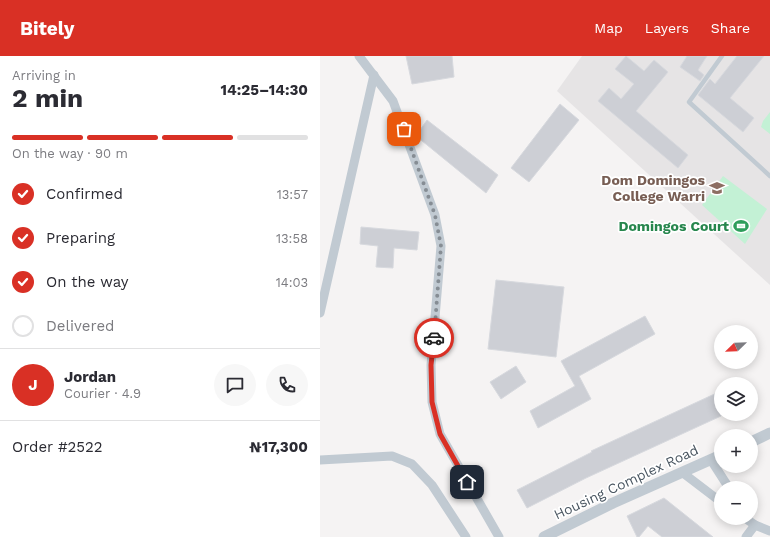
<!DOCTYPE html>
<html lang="en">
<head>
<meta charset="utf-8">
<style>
  :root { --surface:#fff; --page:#f7f7f7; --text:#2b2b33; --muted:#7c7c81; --line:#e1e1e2; --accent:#d93025 }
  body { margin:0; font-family:"Work Sans",sans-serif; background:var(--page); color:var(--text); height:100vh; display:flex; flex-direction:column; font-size:15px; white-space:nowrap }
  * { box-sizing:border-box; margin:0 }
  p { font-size:13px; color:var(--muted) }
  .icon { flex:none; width:22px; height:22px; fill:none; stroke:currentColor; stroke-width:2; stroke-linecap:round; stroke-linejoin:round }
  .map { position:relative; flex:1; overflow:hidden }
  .drawer { display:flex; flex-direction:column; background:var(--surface); width:320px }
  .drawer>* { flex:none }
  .needle { width:26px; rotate:247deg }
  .controls { position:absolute; left:394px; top:269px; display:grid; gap:8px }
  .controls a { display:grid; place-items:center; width:44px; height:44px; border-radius:50%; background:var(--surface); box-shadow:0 2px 10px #0003; font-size:20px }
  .pin { position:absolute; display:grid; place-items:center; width:34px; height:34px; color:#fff; margin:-17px; border-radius:8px; box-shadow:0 2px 6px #0006 }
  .courier { position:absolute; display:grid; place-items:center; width:40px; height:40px; margin:-20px; border:3px solid #d93025; border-radius:50%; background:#fff; color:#222; box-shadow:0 1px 5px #0007 }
  .overview em { font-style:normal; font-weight:700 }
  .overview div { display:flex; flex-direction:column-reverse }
  .overview { display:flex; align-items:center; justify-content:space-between; height:68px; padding:0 12px }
  h1 { font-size:26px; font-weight:700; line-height:30px }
  .bar { display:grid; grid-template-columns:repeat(4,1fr); gap:6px 4px; align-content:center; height:48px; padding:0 12px }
  .bar i { height:5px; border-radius:3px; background:var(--line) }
  .bar .on { background:var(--accent) }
  .bar p { grid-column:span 4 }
  .line { display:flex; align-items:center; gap:10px; padding:0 12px; border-top:1px solid var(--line) }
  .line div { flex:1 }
  .round { display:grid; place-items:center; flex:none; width:42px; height:42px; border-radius:21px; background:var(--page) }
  ol { padding:0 12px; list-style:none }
  li { display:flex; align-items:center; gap:12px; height:44px }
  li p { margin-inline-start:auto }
  li .icon { padding:4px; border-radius:50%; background:var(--accent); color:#fff; stroke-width:4 }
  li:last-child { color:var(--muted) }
  li i { width:22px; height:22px; border:2px solid var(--line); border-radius:50% }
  header { display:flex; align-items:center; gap:24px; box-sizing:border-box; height:56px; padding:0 20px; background:var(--accent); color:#fff }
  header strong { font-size:19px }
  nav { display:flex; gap:22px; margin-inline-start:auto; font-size:14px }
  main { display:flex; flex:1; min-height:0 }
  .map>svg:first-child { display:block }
  .education { fill:#e6e4e5 }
  .green { fill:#c3f1d5 }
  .building { fill:#cdcfd5; stroke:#d7d9de }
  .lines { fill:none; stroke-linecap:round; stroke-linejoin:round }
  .service { stroke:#c1cad2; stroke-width:4.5 }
  .minor { stroke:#c1cad2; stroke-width:9 }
  .tertiary { stroke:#c1cad2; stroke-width:11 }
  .done { stroke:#868d94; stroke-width:4; stroke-dasharray:0 7.2 }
  .route { stroke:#d93025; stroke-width:5 }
  .labels { text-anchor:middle; stroke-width:3.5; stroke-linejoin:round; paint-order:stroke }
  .education-label { font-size:14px; font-weight:bold; fill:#785e54; stroke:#fff; text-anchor:end }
  .leisure-label { font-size:14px; font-weight:bold; fill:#27864d; stroke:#fff; text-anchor:end }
  .street-label { font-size:14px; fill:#4a5661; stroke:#fff }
</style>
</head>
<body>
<header>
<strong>Bitely</strong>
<nav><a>Map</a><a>Layers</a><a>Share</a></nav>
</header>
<main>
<section class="drawer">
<div class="overview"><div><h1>2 min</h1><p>Arriving in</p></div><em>14:25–14:30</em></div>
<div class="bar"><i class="on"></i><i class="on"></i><i class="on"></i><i></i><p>On the way · 90 m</p></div>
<ol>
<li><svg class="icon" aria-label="check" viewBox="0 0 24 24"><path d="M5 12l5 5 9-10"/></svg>Confirmed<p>13:57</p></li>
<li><svg class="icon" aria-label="check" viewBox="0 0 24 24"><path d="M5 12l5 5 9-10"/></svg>Preparing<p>13:58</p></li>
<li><svg class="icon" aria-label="check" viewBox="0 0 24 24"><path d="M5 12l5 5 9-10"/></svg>On the way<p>14:03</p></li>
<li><i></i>Delivered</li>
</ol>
<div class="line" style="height:72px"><b class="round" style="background:var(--accent);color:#fff">J</b><div><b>Jordan</b><p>Courier · 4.9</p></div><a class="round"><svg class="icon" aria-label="chat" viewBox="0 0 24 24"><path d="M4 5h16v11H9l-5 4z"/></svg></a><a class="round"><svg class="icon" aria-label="phone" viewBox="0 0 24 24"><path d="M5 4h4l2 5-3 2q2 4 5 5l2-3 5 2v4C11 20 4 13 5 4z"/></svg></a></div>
<div class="line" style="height:52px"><div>Order #2522</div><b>₦17,300</b></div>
</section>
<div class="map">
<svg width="450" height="481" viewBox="0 0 450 481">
  <rect width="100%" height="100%" fill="#f5f3f3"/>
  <path class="education" d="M 262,0 L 450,0 L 450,229 L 237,35 Z"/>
  <g class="green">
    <path d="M 450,56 L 450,78 L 441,71 L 443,65 Z"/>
    <path d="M 403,120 L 447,153 L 425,188 L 382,149 Z"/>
  </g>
  <g class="building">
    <path d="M 86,0 L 132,0 L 134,21 L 92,28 Z"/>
    <path d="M 306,0 L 324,15 L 334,4 L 348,16 L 316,55 L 368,99 L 358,112 L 278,45 L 289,32 L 301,43 L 314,28 L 295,13 Z"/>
    <path d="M 367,0 L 387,0 L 378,14 L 384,19 L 380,25 L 360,11 Z"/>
    <path d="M 417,0 L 444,0 L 410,42 L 434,62 L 423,76 L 378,39 L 390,23 L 395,28 Z"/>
    <path d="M 240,48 L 259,64 L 209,126 L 191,112 Z"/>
    <path d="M 107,64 L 178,119 L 166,137 L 96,80 Z"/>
    <path d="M 41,171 L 99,176 L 97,194 L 74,192 L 73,212 L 56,211 L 58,190 L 40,188 Z"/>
    <path d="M 176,224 L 244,231 L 236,301 L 168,293 Z"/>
    <path d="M 325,260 L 335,278 L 259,320 L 271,343 L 218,372 L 210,355 L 255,330 L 241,305 Z"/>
    <path d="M 196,310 L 206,326 L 181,343 L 170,326 Z"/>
    <path d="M 401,335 L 401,360 L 266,422 L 207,452 L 197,434 L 272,396 L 271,395 Z"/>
    <path d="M 344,442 L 393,481 L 342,481 L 328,470 L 319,481 L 317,481 L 307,460 Z"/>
  </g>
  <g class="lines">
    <path class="service" d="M 402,0 L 369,46 L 450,120"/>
    <g class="minor">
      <path d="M 39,0 L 73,45 L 115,159 L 121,190 L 111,309 L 112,346 L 120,378 L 179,481"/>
      <path d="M 0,257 L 54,19"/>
      <path d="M 0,404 L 72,400 L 92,408 L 112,429 L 146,481"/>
      <path d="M 391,404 L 409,432"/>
      <path d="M 363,417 L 401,446"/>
      <path d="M 425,462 L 435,469 L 450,475"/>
      <path d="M 426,481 L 435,469"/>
    </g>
    <g class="tertiary">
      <path d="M 431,386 L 450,377"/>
      <path d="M 224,481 L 293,447 L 401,399"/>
    </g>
  </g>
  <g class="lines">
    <path class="done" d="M 84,73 L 115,159 L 121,190 L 114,282"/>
    <path class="route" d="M 114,282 L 111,309 L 112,346 L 120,378 L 147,426"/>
  </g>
  <defs>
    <g id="school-bare" transform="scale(1.2)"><path d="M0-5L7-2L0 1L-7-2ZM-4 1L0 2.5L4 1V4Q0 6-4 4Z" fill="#8d6e63" stroke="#fff" stroke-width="2.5" paint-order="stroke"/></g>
    <g id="stadium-bare" transform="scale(1.2)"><path d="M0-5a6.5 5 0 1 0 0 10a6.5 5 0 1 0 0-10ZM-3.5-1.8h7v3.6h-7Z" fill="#2e9e5b" stroke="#fff" stroke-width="2.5" paint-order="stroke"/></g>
  </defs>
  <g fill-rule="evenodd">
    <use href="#school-bare" x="397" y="132"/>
    <use href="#stadium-bare" x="421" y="170"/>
  </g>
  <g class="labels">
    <g class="education-label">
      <text x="385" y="129">Dom Domingos<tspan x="385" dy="16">College Warri</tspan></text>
    </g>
    <g class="leisure-label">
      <text x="409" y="175">Domingos Court</text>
    </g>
    <g class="street-label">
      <text transform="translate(306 426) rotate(-25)" y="5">Housing Complex Road</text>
    </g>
  </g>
</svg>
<div class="controls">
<a><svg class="needle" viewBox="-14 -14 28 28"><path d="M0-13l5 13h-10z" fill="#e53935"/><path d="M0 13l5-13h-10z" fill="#7c7c81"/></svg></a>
<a><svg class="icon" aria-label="layers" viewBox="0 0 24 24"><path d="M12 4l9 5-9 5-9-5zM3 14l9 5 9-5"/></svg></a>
<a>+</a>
<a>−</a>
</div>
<div class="pin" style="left:84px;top:73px;background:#ea580c"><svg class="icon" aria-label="bag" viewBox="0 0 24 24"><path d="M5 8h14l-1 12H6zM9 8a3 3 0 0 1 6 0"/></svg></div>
<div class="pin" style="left:147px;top:426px;background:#1f2937"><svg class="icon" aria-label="home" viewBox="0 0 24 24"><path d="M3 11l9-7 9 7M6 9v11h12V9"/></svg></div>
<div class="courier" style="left:114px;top:282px"><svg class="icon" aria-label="car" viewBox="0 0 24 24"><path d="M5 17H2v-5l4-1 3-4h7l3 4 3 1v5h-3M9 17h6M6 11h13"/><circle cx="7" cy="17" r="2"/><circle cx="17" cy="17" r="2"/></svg></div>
</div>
</main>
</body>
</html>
